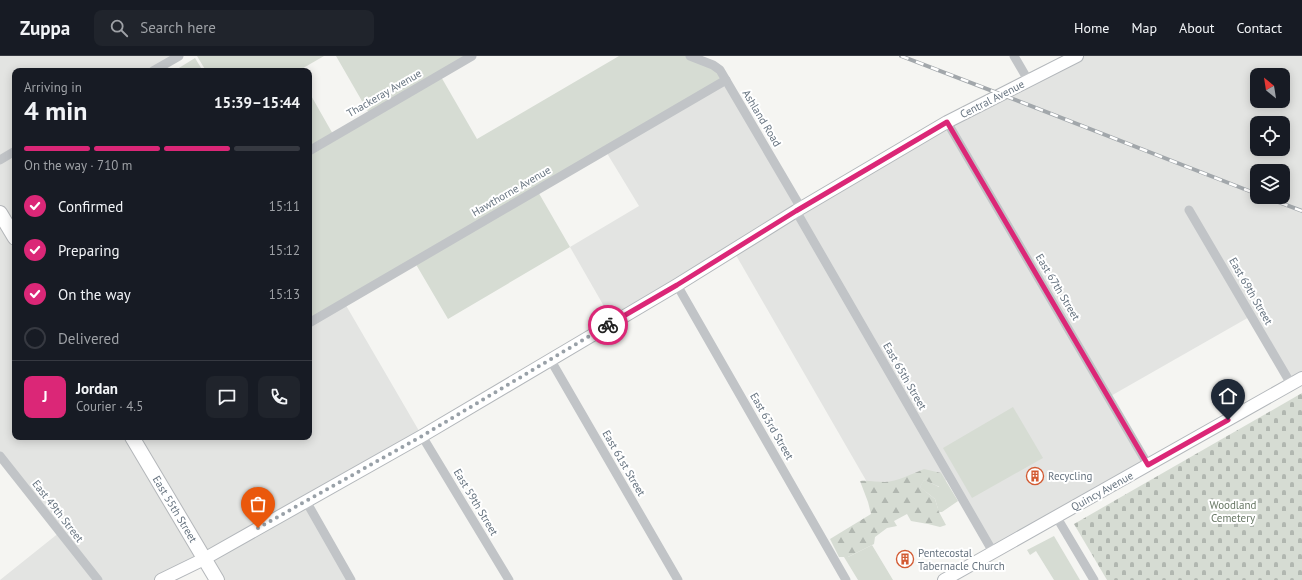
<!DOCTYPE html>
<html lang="en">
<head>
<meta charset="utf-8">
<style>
  :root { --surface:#171b24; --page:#20242c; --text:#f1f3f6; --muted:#9ea1a6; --line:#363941; --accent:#db2777 }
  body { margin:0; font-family:"PT Sans",sans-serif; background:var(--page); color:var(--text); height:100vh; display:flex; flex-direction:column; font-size:15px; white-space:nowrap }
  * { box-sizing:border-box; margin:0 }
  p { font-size:13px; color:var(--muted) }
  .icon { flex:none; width:22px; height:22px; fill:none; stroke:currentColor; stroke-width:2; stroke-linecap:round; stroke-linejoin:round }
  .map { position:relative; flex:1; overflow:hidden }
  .panel { position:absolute; left:12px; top:12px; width:300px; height:372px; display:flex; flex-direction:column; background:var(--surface); border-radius:8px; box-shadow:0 2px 10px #0003 }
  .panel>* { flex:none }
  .needle { width:26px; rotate:330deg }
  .fabs { position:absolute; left:1250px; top:12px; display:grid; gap:8px }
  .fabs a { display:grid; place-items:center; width:40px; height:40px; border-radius:8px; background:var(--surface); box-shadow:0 2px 10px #0003; font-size:20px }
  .pin { position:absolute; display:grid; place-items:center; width:34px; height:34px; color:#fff; margin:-41px -17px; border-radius:50% 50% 50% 0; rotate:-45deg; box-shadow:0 0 4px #0007 }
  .pin .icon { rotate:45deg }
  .courier { position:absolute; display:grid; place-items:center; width:40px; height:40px; margin:-20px; border:3px solid #db2777; border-radius:50%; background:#fff; color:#222; box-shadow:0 1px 5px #0007 }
  .summary em { font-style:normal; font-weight:700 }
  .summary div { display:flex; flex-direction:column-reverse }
  .summary { display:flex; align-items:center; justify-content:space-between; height:68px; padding:0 12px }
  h1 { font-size:26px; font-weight:700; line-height:30px }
  .bar { display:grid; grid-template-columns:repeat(4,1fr); gap:6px 4px; align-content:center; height:48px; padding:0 12px }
  .bar i { height:5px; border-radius:3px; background:var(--line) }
  .bar .selected { background:var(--accent) }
  .bar p { grid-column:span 4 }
  .line { display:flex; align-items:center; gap:10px; padding:0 12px; border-top:1px solid var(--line) }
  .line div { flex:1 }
  .round { display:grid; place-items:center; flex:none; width:42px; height:42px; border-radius:8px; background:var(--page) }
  ol { padding:0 12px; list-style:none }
  li { display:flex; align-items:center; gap:12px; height:44px }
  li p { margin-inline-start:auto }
  li .icon { padding:4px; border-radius:50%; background:var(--accent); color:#fff; stroke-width:4 }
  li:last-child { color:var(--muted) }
  li i { width:22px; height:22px; border:2px solid var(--line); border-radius:50% }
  header { display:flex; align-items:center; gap:24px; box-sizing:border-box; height:56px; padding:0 20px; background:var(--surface); border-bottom:1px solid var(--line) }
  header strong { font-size:19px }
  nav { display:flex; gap:22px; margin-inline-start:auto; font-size:14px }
  .search { width:280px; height:36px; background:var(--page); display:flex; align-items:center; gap:10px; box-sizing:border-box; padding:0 14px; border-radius:8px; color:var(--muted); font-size:15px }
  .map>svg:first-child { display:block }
  .built { fill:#e3e4e2; fill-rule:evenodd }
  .grass { fill:#d6dcd3 }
  .forest { fill:url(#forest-firs) }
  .cemetery { fill:url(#cemetery-stones) }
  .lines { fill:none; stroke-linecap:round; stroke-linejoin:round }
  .secondary-casing { stroke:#b3b7bb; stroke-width:14 }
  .primary-casing { stroke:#b4b7ba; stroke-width:16 }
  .street { stroke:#c1c4c7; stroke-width:9 }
  .secondary { stroke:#fff; stroke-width:12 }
  .primary { stroke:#fff; stroke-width:14 }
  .rail-casing { stroke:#a2a7ab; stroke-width:4 }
  .rail { stroke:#fff; stroke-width:2.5; stroke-dasharray:8; stroke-linecap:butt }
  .done { stroke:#99a1a8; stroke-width:4; stroke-dasharray:0 7.2 }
  .route { stroke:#db2777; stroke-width:5 }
  .labels { text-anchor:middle; stroke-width:4; stroke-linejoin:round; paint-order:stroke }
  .street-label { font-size:11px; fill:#677480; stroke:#fff }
  .poi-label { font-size:11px; fill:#677480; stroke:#fff; text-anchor:start }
  .park-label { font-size:11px; fill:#687865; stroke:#fff }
</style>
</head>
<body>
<header>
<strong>Zuppa</strong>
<div class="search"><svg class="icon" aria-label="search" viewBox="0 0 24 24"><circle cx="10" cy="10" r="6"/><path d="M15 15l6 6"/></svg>Search here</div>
<nav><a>Home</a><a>Map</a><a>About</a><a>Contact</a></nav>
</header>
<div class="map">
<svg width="1302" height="524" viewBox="0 0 1302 524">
  <defs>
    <pattern id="forest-firs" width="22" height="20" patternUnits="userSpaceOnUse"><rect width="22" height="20" fill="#d6dcd3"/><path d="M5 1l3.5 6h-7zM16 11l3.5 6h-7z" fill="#b1b7b0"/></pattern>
    <pattern id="cemetery-stones" width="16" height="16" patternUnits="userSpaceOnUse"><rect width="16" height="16" fill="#d6dcd3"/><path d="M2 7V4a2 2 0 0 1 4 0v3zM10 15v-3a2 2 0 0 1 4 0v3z" fill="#b1b7b0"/></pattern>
  </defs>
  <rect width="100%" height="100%" fill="#f5f5f2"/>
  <g class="built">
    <path d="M 0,0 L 179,0 L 153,15 L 15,15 L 15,381 L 309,381 L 309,267 L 344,246 L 422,380 L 306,445 L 351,524 L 217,524 L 204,503 L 161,524 L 0,524 L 60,476 L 0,400 Z"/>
    <path d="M 1077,0 L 1302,0 L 1302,322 L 1291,328 L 1251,260 L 1109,341 L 1148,409 L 993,496 L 950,422 L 886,459 L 733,194 L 613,266 L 570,191 L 639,150 L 605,94 L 726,24 L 801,152 ZM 1257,19 L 1283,19 L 1283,45 L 1257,45 ZM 1257,67 L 1283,67 L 1283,93 L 1257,93 ZM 1257,115 L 1283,115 L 1283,141 L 1257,141 Z"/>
  </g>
  <g class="grass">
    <path d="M 197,0 L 324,0 L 298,15 L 206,15 Z"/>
    <path d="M 336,0 L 472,0 L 440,19 L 477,83 L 619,0 L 690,0 L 713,9 L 726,24 L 537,134 L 570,191 L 448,263 L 414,205 L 309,267 L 309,36 L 334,80 L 370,59 Z"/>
    <path d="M 195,2 L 203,15 L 174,15 Z"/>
    <path d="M 1013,351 L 1043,402 L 972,442 L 943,392 Z"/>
    <path d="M 941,417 L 958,445 L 942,456 L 939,456 L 935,443 L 920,431 L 924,424 L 939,431 Z"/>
    <path d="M 1054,480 L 1080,524 L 1054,524 L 1036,495 L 1030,499 L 1027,494 Z"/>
    <path d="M 872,489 L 893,524 L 858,524 L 844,501 L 848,501 Z"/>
  </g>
  <path class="forest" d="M 924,413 L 941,417 L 940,431 L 924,424 L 920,431 L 935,443 L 939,456 L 946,469 L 940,471 L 928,468 L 911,465 L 907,458 L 894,465 L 897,470 L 887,472 L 875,481 L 874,488 L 848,501 L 839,501 L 830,483 L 871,458 L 868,446 L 860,425 C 869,424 876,426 885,426 C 896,426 914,417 924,413 Z"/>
  <path class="cemetery" d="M 1302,337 L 1302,524 L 1107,524 L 1074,468 Z"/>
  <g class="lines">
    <g class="secondary-casing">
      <g id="secondary">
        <path d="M 161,524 L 204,503 L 422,380 L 677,229 L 796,155 L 947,66 L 1077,0"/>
        <path d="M 944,524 L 1302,322"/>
      </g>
    </g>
    <g class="primary-casing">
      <g id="primary">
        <path d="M 0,157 L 15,182"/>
        <path d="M 132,381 L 217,524"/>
      </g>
    </g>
    <g class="street">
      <path d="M 690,0 L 713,9 L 720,14 L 801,152"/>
      <path d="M 1014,0 L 1028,24"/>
      <path d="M 153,15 L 179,0"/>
      <path d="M 947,66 L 1148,409"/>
      <path d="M 309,95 L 472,0"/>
      <path d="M 0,104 L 15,95"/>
      <path d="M 1189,154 L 1291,328"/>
      <path d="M 796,155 L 993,496"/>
      <path d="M 677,229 L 846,524"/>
      <path d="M 309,267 L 726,24"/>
      <path d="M 550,303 L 678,524"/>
      <path d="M 422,380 L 509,524"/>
      <path d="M 0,400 L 98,524"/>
      <path d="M 306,445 L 351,524"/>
      <path d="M 1056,460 L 1094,524"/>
    </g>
    <use href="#secondary" class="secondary"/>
    <use href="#primary" class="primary"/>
    <g class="rail-casing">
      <g id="rail">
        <path d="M 901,0 C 1020,45 1138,92 1257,138"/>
        <path d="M 1265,141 L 1302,155"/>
      </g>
    </g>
    <use href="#rail" class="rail"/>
  </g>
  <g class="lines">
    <path class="done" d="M 258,472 L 422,380 L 608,269"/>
    <path class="route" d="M 608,269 L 677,229 L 796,155 L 947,66 L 1148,409 L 1228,364"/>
  </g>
  <defs>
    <g id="building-ring" transform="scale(0.9)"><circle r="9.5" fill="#fff" stroke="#d35b33" stroke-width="1.5"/><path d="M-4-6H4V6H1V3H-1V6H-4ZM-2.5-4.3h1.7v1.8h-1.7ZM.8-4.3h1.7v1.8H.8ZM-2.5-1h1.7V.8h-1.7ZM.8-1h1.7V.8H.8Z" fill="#d35b33"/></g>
  </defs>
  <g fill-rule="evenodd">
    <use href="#building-ring" x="1035" y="420"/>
    <use href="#building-ring" x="905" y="503"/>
  </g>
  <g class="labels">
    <g class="street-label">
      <text transform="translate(384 37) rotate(-30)" y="4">Thackeray Avenue</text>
      <text transform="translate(992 43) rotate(-27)" y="4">Central Avenue</text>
      <text transform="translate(762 62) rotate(59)" y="4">Ashland Road</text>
      <text transform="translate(511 135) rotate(-30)" y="4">Hawthorne Avenue</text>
      <text transform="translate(1058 231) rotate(59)" y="4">East 67th Street</text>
      <text transform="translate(1251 235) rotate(60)" y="4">East 69th Street</text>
      <text transform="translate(905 320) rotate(60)" y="4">East 65th Street</text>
      <text transform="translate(772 370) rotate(60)" y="4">East 63rd Street</text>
      <text transform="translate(624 407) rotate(60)" y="4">East 61st Street</text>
      <text transform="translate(1102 435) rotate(-29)" y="4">Quincy Avenue</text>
      <text transform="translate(476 446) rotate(59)" y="4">East 59th Street</text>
      <text transform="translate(175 453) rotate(59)" y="4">East 55th Street</text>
      <text transform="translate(58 455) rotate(52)" y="4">East 49th Street</text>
    </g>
    <g class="poi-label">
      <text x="1048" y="424">Recycling</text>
      <text x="918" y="501">Pentecostal<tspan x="918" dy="13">Tabernacle Church</tspan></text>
    </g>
    <g class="park-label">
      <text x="1233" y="453">Woodland<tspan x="1233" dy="13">Cemetery</tspan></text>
    </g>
  </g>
</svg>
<div class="fabs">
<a><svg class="needle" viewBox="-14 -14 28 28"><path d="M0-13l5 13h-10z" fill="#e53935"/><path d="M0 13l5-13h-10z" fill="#9ea1a6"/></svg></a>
<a><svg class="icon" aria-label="locate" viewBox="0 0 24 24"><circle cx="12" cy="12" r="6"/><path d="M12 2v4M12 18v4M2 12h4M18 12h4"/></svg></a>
<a><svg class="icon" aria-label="layers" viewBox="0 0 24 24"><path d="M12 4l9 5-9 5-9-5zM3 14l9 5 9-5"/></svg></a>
</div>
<div class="pin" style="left:258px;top:472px;background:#ea580c"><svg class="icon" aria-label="bag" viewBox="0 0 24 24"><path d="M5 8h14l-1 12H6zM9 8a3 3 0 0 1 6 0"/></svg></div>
<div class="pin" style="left:1228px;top:364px;background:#1f2937"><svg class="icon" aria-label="home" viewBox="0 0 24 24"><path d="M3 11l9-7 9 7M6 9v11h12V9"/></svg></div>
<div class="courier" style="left:608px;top:269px"><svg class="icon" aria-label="bike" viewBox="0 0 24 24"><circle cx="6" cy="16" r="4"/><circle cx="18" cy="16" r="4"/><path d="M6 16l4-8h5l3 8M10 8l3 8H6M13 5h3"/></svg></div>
<section class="panel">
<div class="summary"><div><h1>4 min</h1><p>Arriving in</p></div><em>15:39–15:44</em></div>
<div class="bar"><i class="selected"></i><i class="selected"></i><i class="selected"></i><i></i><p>On the way · 710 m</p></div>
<ol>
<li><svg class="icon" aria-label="check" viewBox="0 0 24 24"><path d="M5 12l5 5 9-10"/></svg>Confirmed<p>15:11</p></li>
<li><svg class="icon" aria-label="check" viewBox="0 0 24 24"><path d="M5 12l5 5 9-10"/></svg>Preparing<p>15:12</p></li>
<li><svg class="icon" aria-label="check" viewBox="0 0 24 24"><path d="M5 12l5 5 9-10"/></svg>On the way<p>15:13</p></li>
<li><i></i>Delivered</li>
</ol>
<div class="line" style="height:72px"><b class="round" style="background:var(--accent);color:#fff">J</b><div><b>Jordan</b><p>Courier · 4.5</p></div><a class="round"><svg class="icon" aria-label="chat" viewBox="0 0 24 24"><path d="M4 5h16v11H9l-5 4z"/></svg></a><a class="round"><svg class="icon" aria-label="phone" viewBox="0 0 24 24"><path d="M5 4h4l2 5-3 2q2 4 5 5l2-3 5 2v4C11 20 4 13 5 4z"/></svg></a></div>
</section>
</div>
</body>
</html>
